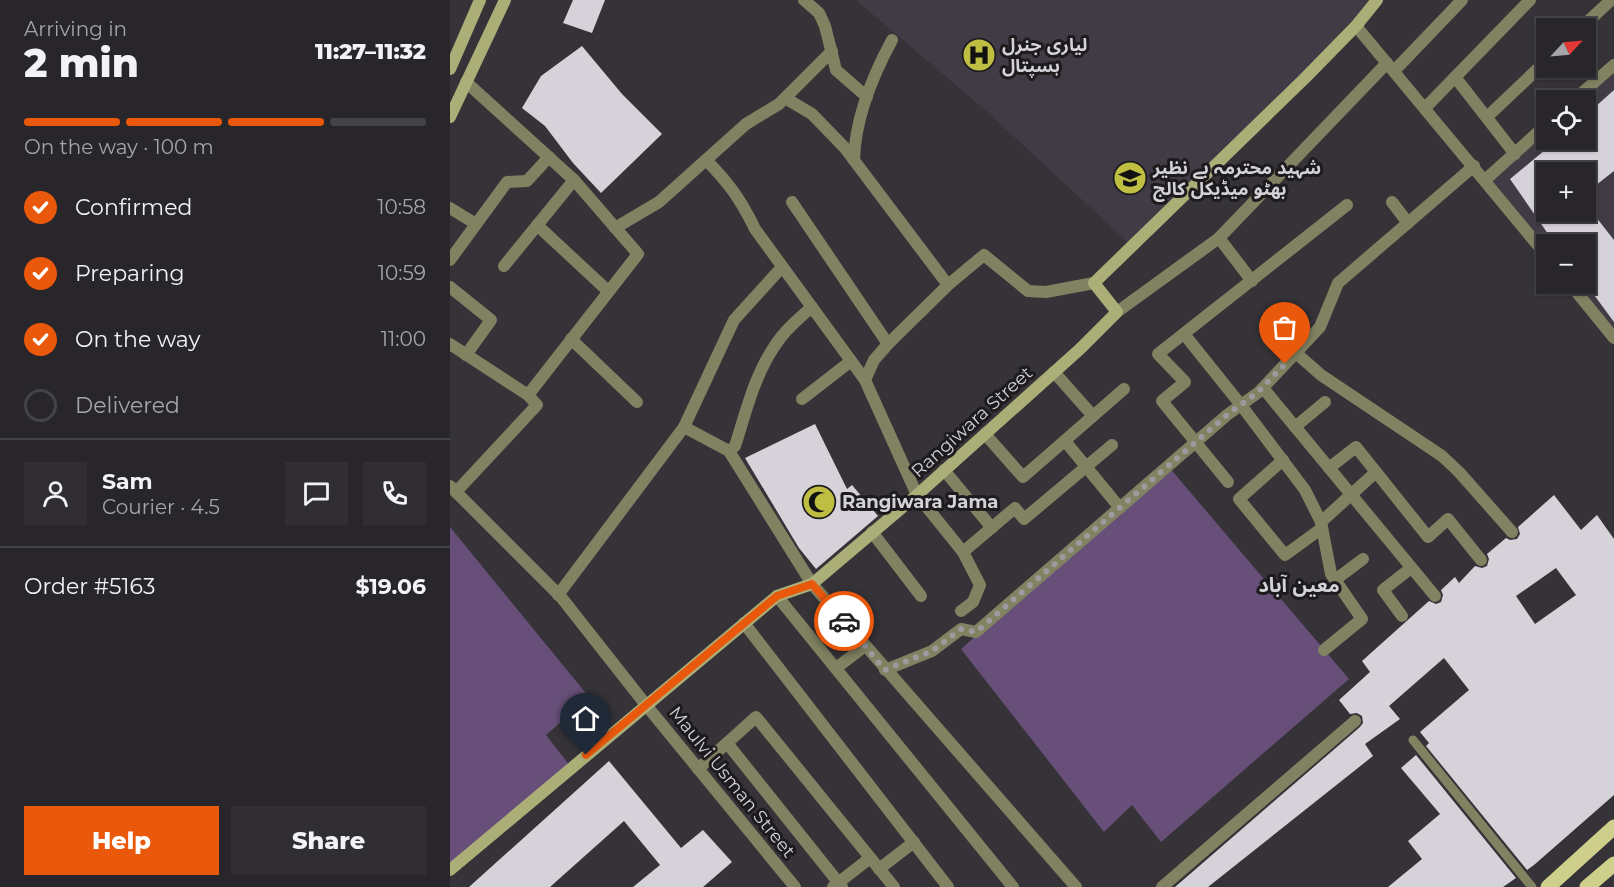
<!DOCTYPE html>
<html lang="en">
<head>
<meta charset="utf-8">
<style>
  :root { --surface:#28262a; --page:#302e32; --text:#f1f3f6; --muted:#a5a5a8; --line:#444347; --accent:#ea580c }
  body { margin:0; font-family:Montserrat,"Noto Sans Arabic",sans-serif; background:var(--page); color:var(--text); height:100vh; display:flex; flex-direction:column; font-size:22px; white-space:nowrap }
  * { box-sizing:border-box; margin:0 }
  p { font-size:20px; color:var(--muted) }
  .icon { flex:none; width:33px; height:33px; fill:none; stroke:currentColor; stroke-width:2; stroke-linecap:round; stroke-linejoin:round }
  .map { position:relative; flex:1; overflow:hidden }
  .panel { display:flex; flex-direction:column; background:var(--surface); width:450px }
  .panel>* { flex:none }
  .needle { width:39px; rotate:64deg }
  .buttons { position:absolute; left:1086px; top:18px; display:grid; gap:12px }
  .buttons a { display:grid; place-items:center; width:60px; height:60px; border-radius:0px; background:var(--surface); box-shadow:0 2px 4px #0004,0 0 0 2px var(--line); font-size:30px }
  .pin { position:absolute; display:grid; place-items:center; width:51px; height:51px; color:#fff; margin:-62px -26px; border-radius:50% 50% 50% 0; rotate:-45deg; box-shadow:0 0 6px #0007 }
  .pin .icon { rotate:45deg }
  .courier { position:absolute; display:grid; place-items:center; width:60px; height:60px; margin:-30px; border:4px solid #ea580c; border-radius:50%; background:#fff; color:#222; box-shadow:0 2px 8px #0007 }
  .headline em { font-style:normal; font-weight:800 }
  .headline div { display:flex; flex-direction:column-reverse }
  .headline { display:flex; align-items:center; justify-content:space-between; height:102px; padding:0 24px }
  h1 { font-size:39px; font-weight:800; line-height:45px }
  .bar { display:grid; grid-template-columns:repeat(4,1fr); gap:9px 6px; align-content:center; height:72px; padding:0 24px }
  .bar i { height:8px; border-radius:4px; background:var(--line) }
  .bar .on { background:var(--accent) }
  .bar p { grid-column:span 4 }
  .line { display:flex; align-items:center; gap:15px; padding:0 24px; border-top:2px solid var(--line) }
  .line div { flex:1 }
  .round { display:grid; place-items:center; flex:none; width:63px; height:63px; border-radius:0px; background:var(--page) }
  ol { padding:0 24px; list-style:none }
  li { display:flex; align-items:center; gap:18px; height:66px }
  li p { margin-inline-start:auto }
  li .icon { padding:6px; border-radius:50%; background:var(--accent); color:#fff; stroke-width:4 }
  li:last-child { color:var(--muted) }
  li i { width:33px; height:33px; border:3px solid var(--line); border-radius:50% }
  .button { display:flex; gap:12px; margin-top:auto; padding:12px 24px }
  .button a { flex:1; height:69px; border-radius:0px; background:var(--accent); color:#fff; font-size:24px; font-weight:800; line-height:69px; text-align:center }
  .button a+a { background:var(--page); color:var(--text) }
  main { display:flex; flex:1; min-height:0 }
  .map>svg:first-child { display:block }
  .built { fill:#413b46; fill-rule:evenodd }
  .green { fill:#674f79 }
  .building { fill:#d6d2d9; fill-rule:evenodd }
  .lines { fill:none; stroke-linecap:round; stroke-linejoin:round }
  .lane { stroke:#818261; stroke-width:9 }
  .street { stroke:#818261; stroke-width:12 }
  .secondary { stroke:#acae78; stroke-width:12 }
  .primary { stroke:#cdcf8a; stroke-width:15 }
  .done { stroke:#9d9a9f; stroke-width:6; stroke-dasharray:0 10.8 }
  .route { stroke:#ea580c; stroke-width:8 }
  .labels { text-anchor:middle; stroke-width:6; stroke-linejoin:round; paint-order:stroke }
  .poi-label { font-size:18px; font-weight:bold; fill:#d4d2d6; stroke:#1d1b1e; text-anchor:start }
  .street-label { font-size:18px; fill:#d4d2d6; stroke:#1d1b1e }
  .neighbourhood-label { font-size:20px; font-weight:bold; fill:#d4d2d6; stroke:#1d1b1e }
</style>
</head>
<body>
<main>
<section class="panel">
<div class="headline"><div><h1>2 min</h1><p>Arriving in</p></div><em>11:27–11:32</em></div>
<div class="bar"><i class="on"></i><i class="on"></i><i class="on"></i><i></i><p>On the way · 100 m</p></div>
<ol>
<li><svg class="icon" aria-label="check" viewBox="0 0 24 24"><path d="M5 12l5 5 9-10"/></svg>Confirmed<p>10:58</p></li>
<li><svg class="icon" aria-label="check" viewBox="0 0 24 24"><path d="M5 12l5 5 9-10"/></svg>Preparing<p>10:59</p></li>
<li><svg class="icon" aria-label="check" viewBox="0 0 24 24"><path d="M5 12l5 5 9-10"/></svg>On the way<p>11:00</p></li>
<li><i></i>Delivered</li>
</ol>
<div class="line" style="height:108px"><a class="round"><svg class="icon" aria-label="person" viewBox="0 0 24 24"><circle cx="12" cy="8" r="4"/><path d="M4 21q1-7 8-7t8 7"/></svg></a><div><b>Sam</b><p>Courier · 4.5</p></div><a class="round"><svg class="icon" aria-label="chat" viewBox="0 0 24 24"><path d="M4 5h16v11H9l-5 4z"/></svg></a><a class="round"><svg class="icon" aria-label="phone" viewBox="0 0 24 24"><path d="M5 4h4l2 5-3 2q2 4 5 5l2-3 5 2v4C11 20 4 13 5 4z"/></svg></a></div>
<div class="line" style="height:78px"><div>Order #5163</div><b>$19.06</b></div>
<div class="button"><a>Help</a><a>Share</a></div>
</section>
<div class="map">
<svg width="1164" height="887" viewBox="0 0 1164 887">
  <rect width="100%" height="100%" fill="#363338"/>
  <g class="built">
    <path d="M 406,0 L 926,0 L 682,246 L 534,109 Z"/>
    <path d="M 1164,64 L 1164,341 L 1118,284 L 1136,284 L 1136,244 L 1096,244 L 1096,256 L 1035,180 L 1096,125 L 1096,140 L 1136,140 L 1136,100 L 1124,100 ZM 1096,172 L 1136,172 L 1136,212 L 1096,212 Z"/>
  </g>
  <g class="green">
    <path d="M 718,466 L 899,679 L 711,842 L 682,805 L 654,832 L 511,649 Z"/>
    <path d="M 0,527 L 139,697 L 96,735 L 121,767 L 0,870 Z"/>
  </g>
  <g class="building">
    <path d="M 123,0 L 155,0 L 142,33 L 113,23 Z"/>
    <path d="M 132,46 L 172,94 L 212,134 L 151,193 L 123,163 L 95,126 L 72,108 L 91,76 Z"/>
    <path d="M 1164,90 L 1164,171 L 1136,193 L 1136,172 L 1096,172 L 1096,212 L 1142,212 L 1164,240 L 1164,322 L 1136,284 L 1136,244 L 1105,244 L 1060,179 L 1107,140 L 1136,140 L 1136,115 Z"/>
    <path d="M 365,424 L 397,489 L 402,485 L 428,516 L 366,569 L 349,548 L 295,458 Z"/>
    <path d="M 1104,495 L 1131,530 L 1147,515 L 1164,539 L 1164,795 L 1084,865 L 1077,870 L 976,746 L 979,743 L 970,732 L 1019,690 L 994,658 L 939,706 L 950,719 L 915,744 L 923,756 L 758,887 L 725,887 L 910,727 L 913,723 L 912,716 L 907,713 L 900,714 L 889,700 L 920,672 L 912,661 L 979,601 L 986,604 L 991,602 L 993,595 L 991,590 L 1005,577 L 1009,583 L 1025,566 L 1032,568 L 1037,566 L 1039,559 L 1037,554 L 1056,538 L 1060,540 L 1067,539 L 1070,534 L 1068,527 ZM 1106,568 L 1126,595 L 1085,624 L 1066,596 Z"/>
    <path d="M 966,755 L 1066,878 L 1053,887 L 938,887 L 972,859 L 958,841 L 990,814 L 951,768 Z"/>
    <path d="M 159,761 L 231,848 L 253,830 L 282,862 L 253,887 L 183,887 L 210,865 L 174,821 L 100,887 L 19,887 Z"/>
  </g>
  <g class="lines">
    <path class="lane" d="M 963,740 L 1082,887"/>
    <g class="street">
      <path d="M 354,0 L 369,13 L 375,26 L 386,70 L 417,97"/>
      <path d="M 906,26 L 1096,255"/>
      <path d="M 1131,28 L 1161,0"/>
      <path d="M 944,71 L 1012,0"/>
      <path d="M 1005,77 L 1065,154"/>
      <path d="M 335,98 L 362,114 L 394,147 L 498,285"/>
      <path d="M 1124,100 L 1164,65"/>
      <path d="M 975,108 L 1080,0"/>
      <path d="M 1037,117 L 1096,61"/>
      <path d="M 256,160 C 279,183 291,200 305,229 L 415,380"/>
      <path d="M 404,160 C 405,118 422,77 442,40"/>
      <path d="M 1035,180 L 1096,125"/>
      <path d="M 342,202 L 438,344"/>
      <path d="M 942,202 L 958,223"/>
      <path d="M 0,208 L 26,224"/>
      <path d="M 87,225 L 158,291"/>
      <path d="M 165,228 L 209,202 L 296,124 L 329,104 L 382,51"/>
      <path d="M 769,238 L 802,281"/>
      <path d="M 0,260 L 57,182 L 77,181 L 99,157"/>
      <path d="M 54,266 L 124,180"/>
      <path d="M 1120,284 L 1164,338"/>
      <path d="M 0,287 L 41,320 L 16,355"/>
      <path d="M 667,312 L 769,238 L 937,63"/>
      <path d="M 734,334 L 791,405 L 855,490 L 871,522 L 881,574 L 912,619 L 874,650"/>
      <path d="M 121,339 L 187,402"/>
      <path d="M 0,344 L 78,395 L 188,254 L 124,180 L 16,82"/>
      <path d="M 846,353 L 871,375 L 992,456 L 1009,472 L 1062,532"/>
      <path d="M 604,372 L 643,416"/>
      <path d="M 813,388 L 985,596"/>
      <path d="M 352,399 L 401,361"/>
      <path d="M 234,427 L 279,451 L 362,584 L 626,887"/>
      <path d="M 845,427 L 875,402"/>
      <path d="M 535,434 L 573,477 L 674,389"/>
      <path d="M 615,441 L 670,508"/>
      <path d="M 279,451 L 285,446 C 296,412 304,377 324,347 C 334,331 348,319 362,307"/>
      <path d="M 833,460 L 789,499 L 835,555 L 872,528"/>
      <path d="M 879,468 L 906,447 L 978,537 L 998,519 L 1031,560"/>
      <path d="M 494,470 L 542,528"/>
      <path d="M 778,482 L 712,401 L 735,382 L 708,354 L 897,205"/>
      <path d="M 0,486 L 111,597 L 196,705 L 345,887"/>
      <path d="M 6,492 L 87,405 L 78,395"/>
      <path d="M 871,522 L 926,472"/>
      <path d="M 422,532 L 471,596"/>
      <path d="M 513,552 L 565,508 L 574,519 L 662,445"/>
      <path d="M 885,580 L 913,559"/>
      <path d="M 108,595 L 234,427 L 284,320 L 332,267"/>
      <path d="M 327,596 L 563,887"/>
      <path d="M 511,611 L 523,602 L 530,585 L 513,552 L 467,495 L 415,380 L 424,360 L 438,344 L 498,285 L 534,255 L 578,291 L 596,292 L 644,283"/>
      <path d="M 952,616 L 933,590 L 961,568"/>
      <path d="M 294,623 L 498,887"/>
      <path d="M 386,668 L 415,646"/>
      <path d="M 435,670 L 482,651 L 511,629 L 526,632 L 777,415 L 809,392 L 870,327 L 888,283 L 1024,166"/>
      <path d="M 277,743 L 392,887"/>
      <path d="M 248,769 L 306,717 L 444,887"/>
      <path d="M 429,869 L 464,842"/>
      <path d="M 383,887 L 420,858"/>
      <path d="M 712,887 L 905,721"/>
    </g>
    <g class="secondary">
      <path d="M 0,69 L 30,0"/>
      <path d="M 0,117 L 55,0"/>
      <path d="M 0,870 L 327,596 L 362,584 L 467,495 L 630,349 L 667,312 L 644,283 L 855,78 L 906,26 L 927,0"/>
    </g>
    <g class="primary">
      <path d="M 1098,887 L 1164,827"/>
      <path d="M 1137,887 L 1164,864"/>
    </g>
  </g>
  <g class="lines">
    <path class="done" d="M 394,621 L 435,670 L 482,651 L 511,629 L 526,632 L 777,415 L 808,392 L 835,364"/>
    <path class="route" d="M 136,755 L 327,596 L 362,584 L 394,621"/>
  </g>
  <defs>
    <g id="hospital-disc" transform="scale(1.725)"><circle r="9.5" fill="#bebf42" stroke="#1d1b1e"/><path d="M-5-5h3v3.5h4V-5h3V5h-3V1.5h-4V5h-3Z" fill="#111"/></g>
    <g id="university-disc" transform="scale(1.725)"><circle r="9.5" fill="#bebf42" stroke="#1d1b1e"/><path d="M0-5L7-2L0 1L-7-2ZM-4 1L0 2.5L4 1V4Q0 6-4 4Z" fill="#111"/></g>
    <g id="mosque-disc" transform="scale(1.725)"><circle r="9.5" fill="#bebf42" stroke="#1d1b1e"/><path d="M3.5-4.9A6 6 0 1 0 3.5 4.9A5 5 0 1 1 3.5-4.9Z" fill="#111"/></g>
  </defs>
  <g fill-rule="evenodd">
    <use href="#hospital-disc" x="529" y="55"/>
    <use href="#university-disc" x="680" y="178"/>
    <use href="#mosque-disc" x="369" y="502"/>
  </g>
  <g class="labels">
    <g class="poi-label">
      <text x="552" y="51">لیاری جنرل<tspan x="552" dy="21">ہسپتال</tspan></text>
      <text x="703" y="174">شہید محترمہ بے نظیر<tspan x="703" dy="21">بھٹو میڈیکل کالج</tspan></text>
      <text x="392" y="508">Rangiwara Jama</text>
    </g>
    <g class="street-label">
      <text transform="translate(522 422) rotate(-42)" y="6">Rangiwara Street</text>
      <text transform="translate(282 782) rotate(51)" y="6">Maulvi Usman Street</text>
    </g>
    <g class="neighbourhood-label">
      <text x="849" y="592">معین آباد</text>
    </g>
  </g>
</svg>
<div class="buttons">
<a><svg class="needle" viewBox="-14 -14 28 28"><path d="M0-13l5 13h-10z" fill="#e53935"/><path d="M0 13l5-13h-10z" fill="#a5a5a8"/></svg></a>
<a><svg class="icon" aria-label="locate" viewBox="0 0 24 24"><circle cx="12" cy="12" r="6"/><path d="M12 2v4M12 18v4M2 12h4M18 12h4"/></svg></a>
<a>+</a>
<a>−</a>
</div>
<div class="pin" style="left:835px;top:364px;background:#ea580c"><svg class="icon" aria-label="bag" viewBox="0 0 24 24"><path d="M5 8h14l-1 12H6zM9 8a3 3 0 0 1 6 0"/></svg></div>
<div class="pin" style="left:136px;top:755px;background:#1f2937"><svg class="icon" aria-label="home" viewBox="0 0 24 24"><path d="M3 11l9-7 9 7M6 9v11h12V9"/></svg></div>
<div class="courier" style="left:394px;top:621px"><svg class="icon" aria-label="car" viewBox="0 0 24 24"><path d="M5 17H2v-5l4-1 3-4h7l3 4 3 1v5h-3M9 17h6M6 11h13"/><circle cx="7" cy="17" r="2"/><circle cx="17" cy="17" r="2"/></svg></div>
</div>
</main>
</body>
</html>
